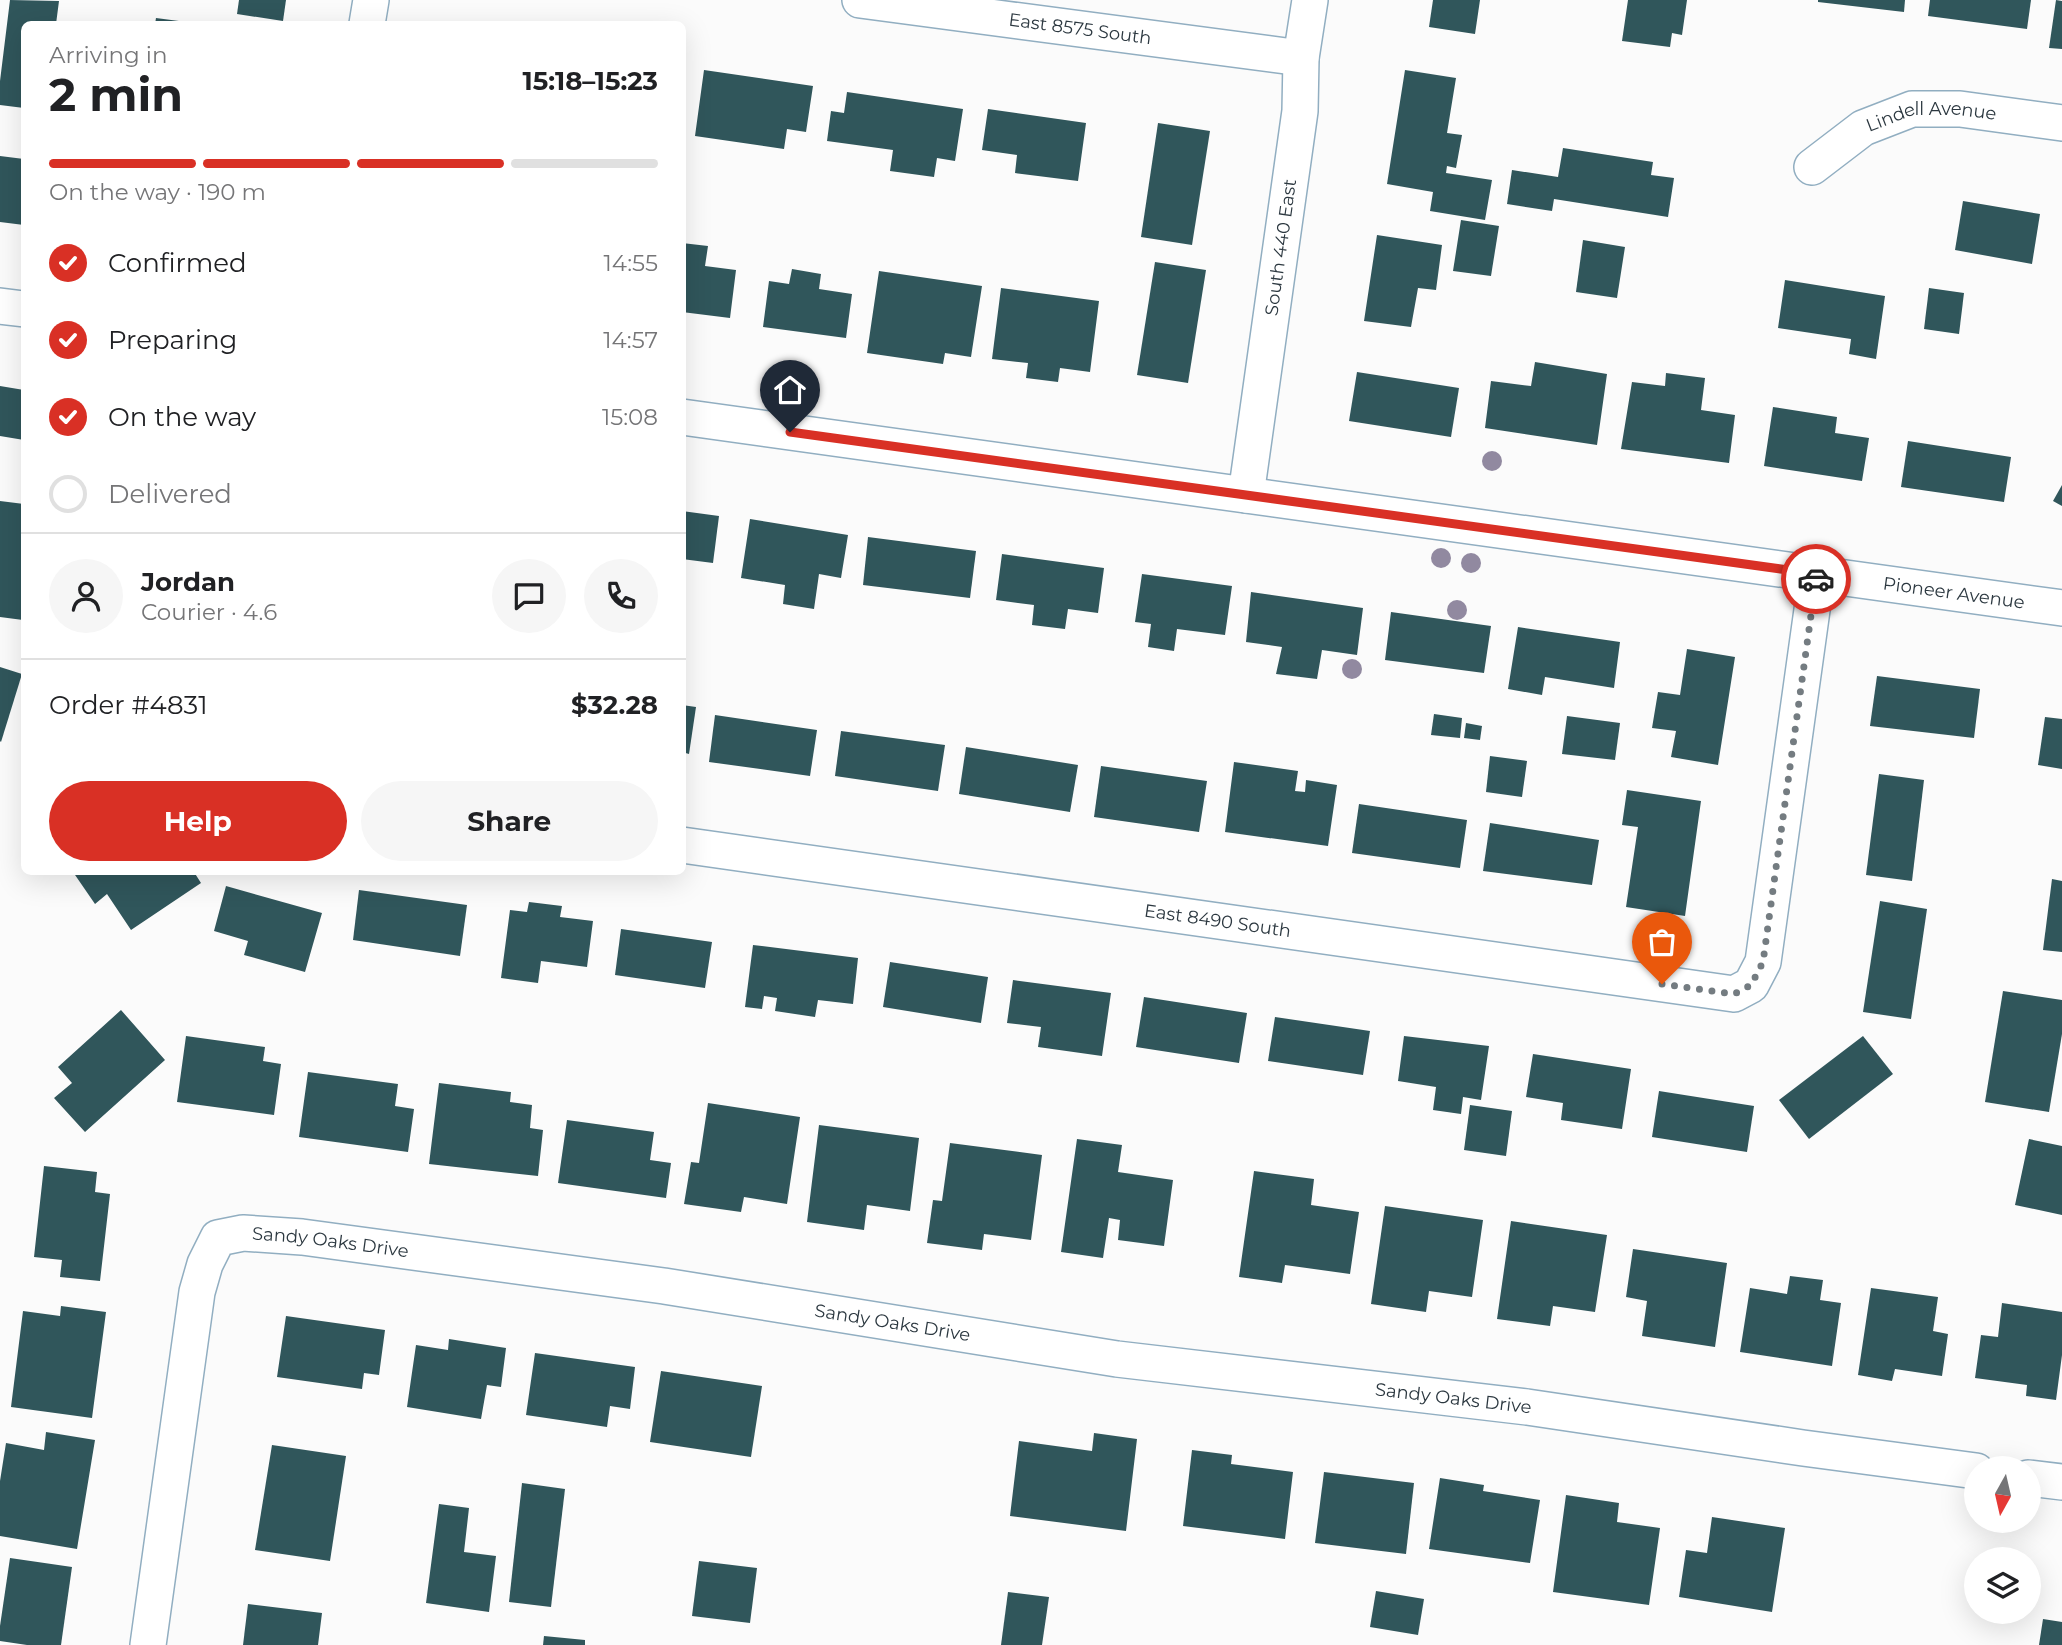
<!DOCTYPE html>
<html lang="en">
<head>
<meta charset="utf-8">
<style>
  :root { --surface:#fff; --page:#f6f6f6; --text:#202124; --muted:#757577; --line:#e0e0e0; --accent:#d93025 }
  body { margin:0; font-family:Montserrat,sans-serif; background:var(--page); color:var(--text); height:100vh; display:flex; flex-direction:column; font-size:26px; white-space:nowrap }
  * { box-sizing:border-box; margin:0 }
  p { font-size:23px; color:var(--muted) }
  .icon { flex:none; width:38px; height:38px; fill:none; stroke:currentColor; stroke-width:2; stroke-linecap:round; stroke-linejoin:round }
  .map { position:relative; flex:1; overflow:hidden }
  .details { position:absolute; left:21px; top:21px; width:665px; height:854px; display:flex; flex-direction:column; background:var(--surface); border-radius:10px; box-shadow:0 7px 28px #0002 }
  .details>* { flex:none }
  .needle { width:46px; rotate:188deg }
  .tools { position:absolute; left:1964px; top:1456px; display:grid; gap:14px }
  .tools a { display:grid; place-items:center; width:77px; height:77px; border-radius:50%; background:var(--surface); box-shadow:0 7px 28px #0002; font-size:35px }
  .pin { position:absolute; display:grid; place-items:center; width:60px; height:60px; color:#fff; margin:-72px -30px; border-radius:50% 50% 50% 0; rotate:-45deg; box-shadow:0 0 7px #0007 }
  .pin .icon { rotate:45deg }
  .courier { position:absolute; display:grid; place-items:center; width:70px; height:70px; margin:-35px; border:5px solid #d93025; border-radius:50%; background:#fff; color:#222; box-shadow:0 2px 9px #0007 }
  .overview em { font-style:normal; font-weight:700 }
  .overview div { display:flex; flex-direction:column-reverse }
  .overview { display:flex; align-items:center; justify-content:space-between; height:119px; padding:0 28px }
  h1 { font-size:46px; font-weight:700; line-height:52px }
  .bar { display:grid; grid-template-columns:repeat(4,1fr); gap:10px 7px; align-content:center; height:84px; padding:0 28px }
  .bar i { height:9px; border-radius:5px; background:var(--line) }
  .bar .selected { background:var(--accent) }
  .bar p { grid-column:span 4 }
  .line { display:flex; align-items:center; gap:18px; padding:0 28px; border-top:2px solid var(--line) }
  .line div { flex:1 }
  .round { display:grid; place-items:center; flex:none; width:74px; height:74px; border-radius:37px; background:var(--page) }
  ol { padding:0 28px; list-style:none }
  li { display:flex; align-items:center; gap:21px; height:77px }
  li p { margin-inline-start:auto }
  li .icon { padding:7px; border-radius:50%; background:var(--accent); color:#fff; stroke-width:4 }
  li:last-child { color:var(--muted) }
  li i { width:38px; height:38px; border:4px solid var(--line); border-radius:50% }
  .action { display:flex; gap:14px; margin-top:auto; padding:14px 28px }
  .action a { flex:1; height:80px; border-radius:42px; background:var(--accent); color:#fff; font-size:28px; font-weight:700; line-height:80px; text-align:center }
  .action a+a { background:var(--page); color:var(--text) }
  .map>svg:first-child { display:block }
  .building { fill:#30565b }
  .lines { fill:none; stroke-linecap:round; stroke-linejoin:round }
  .minor-casing { stroke:#91aec1; stroke-width:38 }
  .minor { stroke:#fff; stroke-width:35 }
  .tree { fill:#9189a0 }
  .done { stroke:#747c81; stroke-width:7; stroke-dasharray:0 12.6 }
  .route { stroke:#d93025; stroke-width:9 }
  .labels { text-anchor:middle; stroke-width:7; stroke-linejoin:round; paint-order:stroke }
  .street-label { font-size:18px; fill:#2c3840; stroke:#fff }
</style>
</head>
<body>
<div class="map">
<svg width="2062" height="1645" viewBox="0 0 2062 1645">
  <rect width="100%" height="100%" fill="#fbfbfb"/>
  <g class="building">
    <path d="M 10,0 L 59,1 L 56,24 L 24,24 L 24,108 L 0,105 L 0,81 Z"/>
    <path d="M 239,0 L 286,0 L 283,21 L 237,14 Z"/>
    <path d="M 1433,0 L 1480,0 L 1475,34 L 1429,27 Z"/>
    <path d="M 1628,0 L 1687,0 L 1682,35 L 1672,33 L 1670,47 L 1622,41 Z"/>
    <path d="M 1818,0 L 1905,0 L 1904,12 L 1818,2 Z"/>
    <path d="M 1930,0 L 2031,0 L 2027,29 L 1928,16 Z"/>
    <path d="M 2056,0 L 2062,1 L 2062,49 L 2049,48 Z"/>
    <path d="M 156,18 L 194,23 L 194,24 L 155,24 Z"/>
    <path d="M 704,70 L 813,86 L 806,132 L 787,129 L 784,149 L 695,136 Z"/>
    <path d="M 1405,70 L 1456,78 L 1447,133 L 1462,135 L 1456,168 L 1447,166 L 1446,173 L 1492,180 L 1485,220 L 1430,211 L 1433,192 L 1387,184 Z"/>
    <path d="M 847,92 L 963,109 L 955,161 L 937,158 L 934,177 L 890,171 L 893,150 L 827,141 L 831,111 L 844,113 Z"/>
    <path d="M 988,109 L 1086,123 L 1078,181 L 1015,173 L 1017,155 L 982,150 Z"/>
    <path d="M 1158,123 L 1210,131 L 1192,245 L 1141,237 Z"/>
    <path d="M 1563,148 L 1653,162 L 1651,175 L 1674,178 L 1668,217 L 1554,199 L 1552,211 L 1507,204 L 1512,170 L 1558,177 Z"/>
    <path d="M 0,156 L 24,159 L 24,225 L 0,222 Z"/>
    <path d="M 1963,201 L 2040,214 L 2032,264 L 1955,250 Z"/>
    <path d="M 1461,220 L 1499,226 L 1491,276 L 1453,271 Z"/>
    <path d="M 1377,235 L 1442,245 L 1436,290 L 1418,288 L 1411,327 L 1364,321 Z"/>
    <path d="M 1583,240 L 1625,247 L 1617,298 L 1576,292 Z"/>
    <path d="M 682,243 L 708,246 L 705,266 L 736,270 L 730,318 L 682,312 Z"/>
    <path d="M 1155,262 L 1206,270 L 1188,383 L 1137,375 Z"/>
    <path d="M 792,269 L 821,274 L 819,289 L 852,294 L 846,338 L 763,327 L 769,281 L 789,284 Z"/>
    <path d="M 879,271 L 982,286 L 971,357 L 945,353 L 943,364 L 867,353 Z"/>
    <path d="M 1785,280 L 1885,296 L 1876,359 L 1849,354 L 1851,339 L 1778,328 Z"/>
    <path d="M 1001,288 L 1099,301 L 1090,372 L 1060,368 L 1058,382 L 1026,378 L 1028,363 L 992,359 Z"/>
    <path d="M 1929,288 L 1964,293 L 1959,334 L 1924,329 Z"/>
    <path d="M 1535,362 L 1607,374 L 1597,445 L 1485,428 L 1491,381 L 1531,386 Z"/>
    <path d="M 1357,372 L 1459,388 L 1451,437 L 1349,421 Z"/>
    <path d="M 1666,373 L 1705,378 L 1701,410 L 1735,415 L 1729,463 L 1621,449 L 1632,382 L 1665,386 Z"/>
    <path d="M 0,386 L 24,390 L 24,440 L 0,436 Z"/>
    <path d="M 1773,407 L 1837,417 L 1835,433 L 1869,438 L 1862,481 L 1764,466 Z"/>
    <path d="M 1908,441 L 2011,457 L 2004,502 L 1901,487 Z"/>
    <path d="M 2062,485 L 2062,506 L 2053,501 Z"/>
    <path d="M 0,501 L 24,504 L 23,620 L 0,617 Z"/>
    <path d="M 682,511 L 719,516 L 713,563 L 682,559 Z"/>
    <path d="M 750,519 L 848,535 L 841,578 L 819,574 L 814,609 L 783,604 L 785,585 L 741,578 Z"/>
    <path d="M 868,537 L 976,551 L 970,598 L 863,585 Z"/>
    <path d="M 1002,554 L 1104,568 L 1098,613 L 1068,609 L 1065,629 L 1032,625 L 1034,605 L 996,600 Z"/>
    <path d="M 1142,574 L 1232,586 L 1225,635 L 1177,629 L 1174,651 L 1148,647 L 1151,624 L 1135,622 Z"/>
    <path d="M 1251,592 L 1363,608 L 1357,655 L 1322,650 L 1317,679 L 1276,674 L 1282,647 L 1246,642 Z"/>
    <path d="M 1391,612 L 1491,626 L 1484,673 L 1385,660 Z"/>
    <path d="M 1518,627 L 1620,642 L 1614,688 L 1545,677 L 1542,695 L 1508,689 Z"/>
    <path d="M 1687,649 L 1735,657 L 1718,765 L 1671,757 L 1676,731 L 1652,728 L 1658,692 L 1680,695 Z"/>
    <path d="M 0,667 L 22,674 L 1,742 L 0,741 Z"/>
    <path d="M 1877,676 L 1980,689 L 1974,738 L 1870,726 Z"/>
    <path d="M 682,705 L 696,707 L 689,754 L 682,752 Z"/>
    <path d="M 1434,714 L 1462,718 L 1460,738 L 1431,735 Z"/>
    <path d="M 715,715 L 817,730 L 810,776 L 709,762 Z"/>
    <path d="M 1567,716 L 1620,723 L 1615,760 L 1562,754 Z"/>
    <path d="M 2045,717 L 2062,719 L 2062,769 L 2038,765 Z"/>
    <path d="M 1466,723 L 1482,726 L 1480,740 L 1464,738 Z"/>
    <path d="M 841,731 L 945,745 L 938,791 L 835,776 Z"/>
    <path d="M 966,747 L 1078,765 L 1070,812 L 959,794 Z"/>
    <path d="M 1490,756 L 1527,761 L 1522,797 L 1486,792 Z"/>
    <path d="M 1234,762 L 1298,771 L 1295,791 L 1305,792 L 1306,780 L 1337,785 L 1328,846 L 1225,832 Z"/>
    <path d="M 1101,766 L 1207,781 L 1199,832 L 1094,817 Z"/>
    <path d="M 1879,774 L 1924,780 L 1912,881 L 1866,875 Z"/>
    <path d="M 1627,790 L 1701,801 L 1685,916 L 1626,907 L 1638,827 L 1622,825 Z"/>
    <path d="M 1359,804 L 1467,820 L 1460,868 L 1352,853 Z"/>
    <path d="M 1490,823 L 1599,840 L 1592,885 L 1483,871 Z"/>
    <path d="M 73,872 L 194,872 L 201,883 L 131,930 L 107,894 L 95,904 Z"/>
    <path d="M 2052,879 L 2062,881 L 2062,952 L 2043,950 Z"/>
    <path d="M 226,886 L 322,913 L 305,972 L 244,955 L 248,941 L 214,931 Z"/>
    <path d="M 359,890 L 467,905 L 460,956 L 353,940 Z"/>
    <path d="M 1880,901 L 1927,909 L 1911,1019 L 1863,1012 Z"/>
    <path d="M 529,902 L 562,906 L 560,917 L 593,921 L 587,967 L 541,961 L 538,983 L 501,978 L 510,910 L 527,912 Z"/>
    <path d="M 621,929 L 712,942 L 705,988 L 615,975 Z"/>
    <path d="M 753,945 L 858,958 L 853,1004 L 818,1000 L 815,1017 L 775,1011 L 777,998 L 764,996 L 762,1009 L 745,1007 Z"/>
    <path d="M 890,962 L 988,977 L 981,1023 L 883,1007 Z"/>
    <path d="M 1013,980 L 1111,993 L 1102,1056 L 1038,1047 L 1041,1027 L 1007,1023 Z"/>
    <path d="M 2003,991 L 2062,1000 L 2062,1034 L 2049,1112 L 1985,1102 Z"/>
    <path d="M 1144,997 L 1247,1013 L 1239,1063 L 1136,1047 Z"/>
    <path d="M 121,1010 L 165,1060 L 85,1132 L 54,1098 L 72,1083 L 58,1067 Z"/>
    <path d="M 1275,1017 L 1370,1031 L 1363,1075 L 1268,1061 Z"/>
    <path d="M 186,1036 L 265,1047 L 263,1061 L 281,1064 L 274,1115 L 177,1102 Z"/>
    <path d="M 1404,1036 L 1489,1046 L 1481,1100 L 1463,1097 L 1461,1114 L 1433,1110 L 1436,1087 L 1398,1081 Z"/>
    <path d="M 1863,1036 L 1893,1074 L 1809,1139 L 1779,1100 Z"/>
    <path d="M 1533,1054 L 1631,1069 L 1622,1129 L 1561,1120 L 1563,1103 L 1526,1097 Z"/>
    <path d="M 308,1072 L 398,1084 L 395,1106 L 414,1109 L 408,1152 L 299,1137 Z"/>
    <path d="M 439,1083 L 511,1092 L 510,1102 L 532,1105 L 530,1128 L 543,1130 L 538,1176 L 429,1164 Z"/>
    <path d="M 1659,1091 L 1754,1106 L 1747,1152 L 1652,1137 Z"/>
    <path d="M 708,1103 L 800,1117 L 787,1204 L 744,1197 L 741,1212 L 684,1204 L 691,1162 L 699,1163 Z"/>
    <path d="M 1470,1105 L 1512,1111 L 1506,1156 L 1464,1150 Z"/>
    <path d="M 567,1120 L 654,1132 L 650,1160 L 671,1163 L 666,1198 L 558,1183 Z"/>
    <path d="M 819,1125 L 919,1138 L 910,1211 L 867,1205 L 864,1230 L 807,1222 Z"/>
    <path d="M 1077,1139 L 1122,1145 L 1118,1172 L 1173,1180 L 1164,1246 L 1118,1240 L 1120,1220 L 1109,1218 L 1103,1258 L 1061,1252 Z"/>
    <path d="M 2029,1139 L 2062,1146 L 2062,1215 L 2015,1205 Z"/>
    <path d="M 950,1143 L 1042,1155 L 1031,1240 L 984,1234 L 982,1250 L 927,1243 L 933,1200 L 942,1201 Z"/>
    <path d="M 44,1166 L 97,1172 L 95,1192 L 110,1194 L 100,1281 L 60,1277 L 62,1260 L 34,1257 Z"/>
    <path d="M 1254,1171 L 1314,1179 L 1311,1205 L 1359,1212 L 1350,1274 L 1285,1265 L 1282,1283 L 1239,1277 Z"/>
    <path d="M 1385,1206 L 1483,1220 L 1472,1297 L 1429,1291 L 1426,1312 L 1371,1304 Z"/>
    <path d="M 1511,1221 L 1607,1235 L 1595,1312 L 1553,1306 L 1550,1326 L 1497,1319 Z"/>
    <path d="M 1633,1249 L 1727,1263 L 1715,1347 L 1642,1336 L 1647,1301 L 1626,1297 Z"/>
    <path d="M 1790,1276 L 1823,1280 L 1820,1300 L 1841,1303 L 1832,1366 L 1740,1352 L 1750,1288 L 1787,1294 Z"/>
    <path d="M 1871,1288 L 1938,1297 L 1933,1331 L 1948,1334 L 1942,1376 L 1895,1369 L 1892,1381 L 1858,1375 Z"/>
    <path d="M 2002,1303 L 2062,1312 L 2062,1355 L 2056,1400 L 2026,1396 L 2027,1385 L 1975,1378 L 1981,1335 L 1998,1337 Z"/>
    <path d="M 61,1306 L 106,1312 L 92,1418 L 11,1407 L 23,1311 L 60,1316 Z"/>
    <path d="M 286,1316 L 385,1330 L 379,1375 L 364,1373 L 362,1389 L 277,1377 Z"/>
    <path d="M 449,1339 L 506,1348 L 501,1387 L 487,1385 L 481,1419 L 407,1407 L 416,1345 L 448,1350 Z"/>
    <path d="M 535,1353 L 635,1367 L 630,1409 L 610,1406 L 607,1427 L 526,1415 Z"/>
    <path d="M 661,1371 L 762,1386 L 751,1457 L 650,1442 Z"/>
    <path d="M 46,1432 L 95,1440 L 77,1549 L 0,1536 L 0,1481 L 6,1443 L 44,1450 Z"/>
    <path d="M 1094,1433 L 1137,1439 L 1126,1531 L 1010,1516 L 1019,1441 L 1092,1451 Z"/>
    <path d="M 272,1445 L 346,1456 L 330,1561 L 255,1550 Z"/>
    <path d="M 1192,1450 L 1232,1455 L 1231,1464 L 1293,1472 L 1285,1539 L 1183,1526 Z"/>
    <path d="M 1324,1472 L 1414,1483 L 1406,1554 L 1315,1543 Z"/>
    <path d="M 1440,1478 L 1484,1485 L 1483,1491 L 1540,1500 L 1530,1563 L 1429,1549 Z"/>
    <path d="M 522,1483 L 565,1489 L 551,1607 L 509,1602 Z"/>
    <path d="M 1566,1495 L 1619,1503 L 1617,1522 L 1660,1528 L 1649,1605 L 1553,1592 Z"/>
    <path d="M 439,1504 L 469,1508 L 464,1552 L 496,1556 L 489,1612 L 426,1603 Z"/>
    <path d="M 1712,1517 L 1785,1528 L 1772,1612 L 1679,1597 L 1686,1550 L 1707,1553 Z"/>
    <path d="M 10,1558 L 72,1567 L 61,1645 L 27,1645 L 0,1641 L 0,1626 Z"/>
    <path d="M 699,1561 L 757,1568 L 750,1623 L 692,1616 Z"/>
    <path d="M 1376,1591 L 1424,1599 L 1418,1635 L 1370,1627 Z"/>
    <path d="M 1008,1592 L 1049,1597 L 1042,1645 L 1001,1645 Z"/>
    <path d="M 248,1604 L 322,1613 L 318,1645 L 243,1645 Z"/>
    <path d="M 2043,1619 L 2062,1622 L 2062,1645 L 2039,1645 Z"/>
    <path d="M 544,1636 L 585,1640 L 585,1645 L 543,1645 Z"/>
  </g>
  <g class="lines">
    <g class="minor-casing">
      <g id="minor">
        <path id="s1" d="M 860,0 L 1301,58"/>
        <path d="M 367,24 L 371,0"/>
        <path id="s2" d="M 1812,167 L 1863,128 L 1912,109 L 1960,109 L 2062,123"/>
        <path d="M 0,306 L 24,309"/>
        <path id="s3" d="M 682,417 L 2062,608"/>
        <path id="s4" d="M 1246,495 L 1300,111 L 1301,58 L 1310,0"/>
        <path id="s5" d="M 682,845 L 1734,994 L 1751,985 L 1763,962 L 1817,574"/>
        <path d="M 2028,1478 L 2062,1482"/>
        <path id="s6" d="M 148,1645 L 197,1292 L 205,1264 L 218,1238 L 243,1233 L 302,1237 L 664,1286 L 1117,1359 L 1527,1407 L 1803,1448 L 1976,1471"/>
      </g>
    </g>
    <use href="#minor" class="minor"/>
  </g>
  <g class="tree">
    <circle cx="1492" cy="461" r="10"/>
    <circle cx="1441" cy="558" r="10"/>
    <circle cx="1471" cy="563" r="10"/>
    <circle cx="1457" cy="610" r="10"/>
    <circle cx="1352" cy="669" r="10"/>
  </g>
  <g class="lines">
    <path class="done" d="M 1662,984 L 1734,994 L 1751,985 L 1763,962 L 1816,579"/>
    <path class="route" d="M 790,432 L 1817,574 L 1816,579"/>
  </g>
  <g class="labels">
    <g class="street-label">
      <text dy="6" stroke="none"><textPath href="#s1" startOffset="222">East 8575 South</textPath></text>
      <text dy="6" stroke="none"><textPath href="#s2" startOffset="135">Lindell Avenue</textPath></text>
      <text dy="6" stroke="none"><textPath href="#s4" startOffset="250">South 440 East</textPath></text>
      <text dy="6" stroke="none"><textPath href="#s3" startOffset="1284">Pioneer Avenue</textPath></text>
      <text dy="6" stroke="none"><textPath href="#s5" startOffset="541">East 8490 South</textPath></text>
      <text dy="6" stroke="none"><textPath href="#s6" startOffset="528">Sandy Oaks Drive</textPath></text>
      <text dy="6" stroke="none"><textPath href="#s6" startOffset="1096">Sandy Oaks Drive</textPath></text>
      <text dy="6" stroke="none"><textPath href="#s6" startOffset="1662">Sandy Oaks Drive</textPath></text>
    </g>
  </g>
</svg>
<div class="tools">
<a><svg class="needle" viewBox="-14 -14 28 28"><path d="M0-13l5 13h-10z" fill="#e53935"/><path d="M0 13l5-13h-10z" fill="#757577"/></svg></a>
<a><svg class="icon" aria-label="layers" viewBox="0 0 24 24"><path d="M12 4l9 5-9 5-9-5zM3 14l9 5 9-5"/></svg></a>
</div>
<div class="pin" style="left:1662px;top:984px;background:#ea580c"><svg class="icon" aria-label="bag" viewBox="0 0 24 24"><path d="M5 8h14l-1 12H6zM9 8a3 3 0 0 1 6 0"/></svg></div>
<div class="pin" style="left:790px;top:432px;background:#1f2937"><svg class="icon" aria-label="home" viewBox="0 0 24 24"><path d="M3 11l9-7 9 7M6 9v11h12V9"/></svg></div>
<div class="courier" style="left:1816px;top:579px"><svg class="icon" aria-label="car" viewBox="0 0 24 24"><path d="M5 17H2v-5l4-1 3-4h7l3 4 3 1v5h-3M9 17h6M6 11h13"/><circle cx="7" cy="17" r="2"/><circle cx="17" cy="17" r="2"/></svg></div>
<section class="details">
<div class="overview"><div><h1>2 min</h1><p>Arriving in</p></div><em>15:18–15:23</em></div>
<div class="bar"><i class="selected"></i><i class="selected"></i><i class="selected"></i><i></i><p>On the way · 190 m</p></div>
<ol>
<li><svg class="icon" aria-label="check" viewBox="0 0 24 24"><path d="M5 12l5 5 9-10"/></svg>Confirmed<p>14:55</p></li>
<li><svg class="icon" aria-label="check" viewBox="0 0 24 24"><path d="M5 12l5 5 9-10"/></svg>Preparing<p>14:57</p></li>
<li><svg class="icon" aria-label="check" viewBox="0 0 24 24"><path d="M5 12l5 5 9-10"/></svg>On the way<p>15:08</p></li>
<li><i></i>Delivered</li>
</ol>
<div class="line" style="height:126px"><a class="round"><svg class="icon" aria-label="person" viewBox="0 0 24 24"><circle cx="12" cy="8" r="4"/><path d="M4 21q1-7 8-7t8 7"/></svg></a><div><b>Jordan</b><p>Courier · 4.6</p></div><a class="round"><svg class="icon" aria-label="chat" viewBox="0 0 24 24"><path d="M4 5h16v11H9l-5 4z"/></svg></a><a class="round"><svg class="icon" aria-label="phone" viewBox="0 0 24 24"><path d="M5 4h4l2 5-3 2q2 4 5 5l2-3 5 2v4C11 20 4 13 5 4z"/></svg></a></div>
<div class="line" style="height:91px"><div>Order #4831</div><b>$32.28</b></div>
<div class="action"><a>Help</a><a>Share</a></div>
</section>
</div>
</body>
</html>
